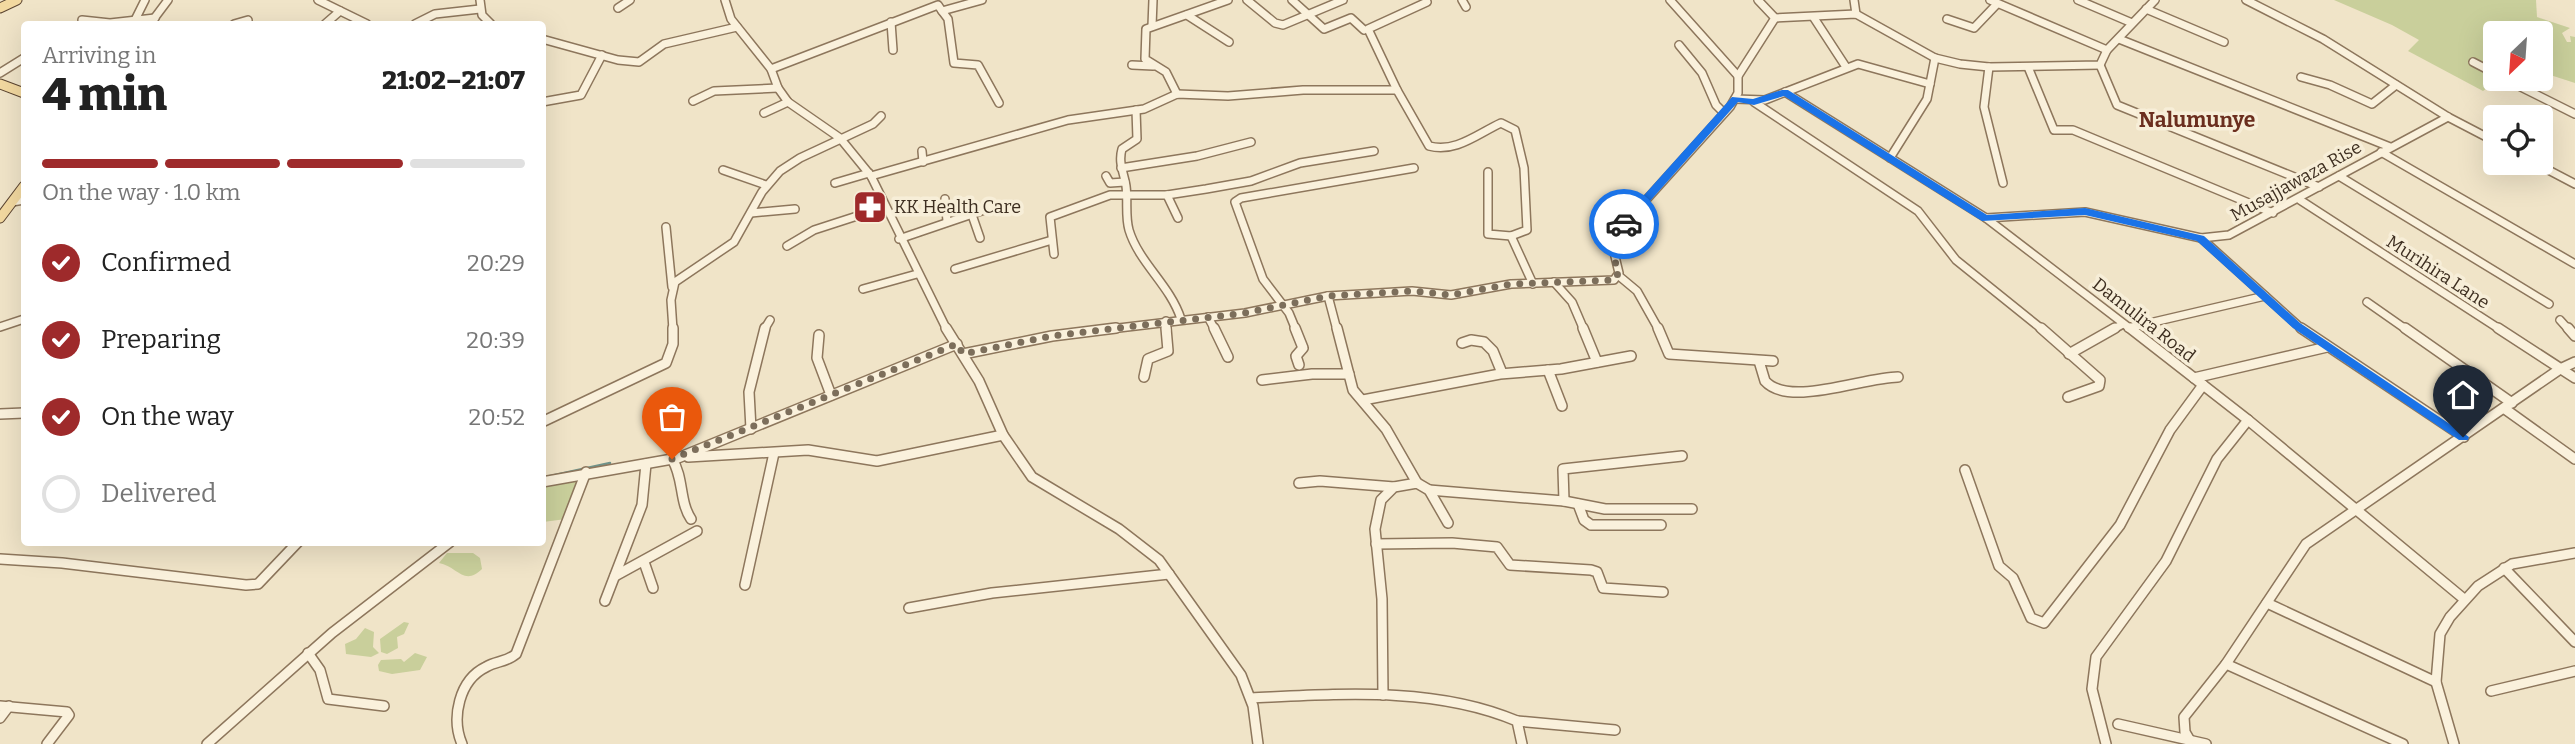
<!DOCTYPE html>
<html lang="en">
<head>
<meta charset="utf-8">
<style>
  :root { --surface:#fff; --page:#f2f2f2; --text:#222; --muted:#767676; --line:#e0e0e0; --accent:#9e2a2b }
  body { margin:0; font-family:Bitter,serif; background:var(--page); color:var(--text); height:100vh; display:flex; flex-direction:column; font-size:26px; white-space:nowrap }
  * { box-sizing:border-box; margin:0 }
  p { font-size:23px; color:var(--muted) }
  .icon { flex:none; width:38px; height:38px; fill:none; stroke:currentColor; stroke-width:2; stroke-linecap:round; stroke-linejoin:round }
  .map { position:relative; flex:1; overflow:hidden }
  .drawer { position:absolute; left:21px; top:21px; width:525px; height:525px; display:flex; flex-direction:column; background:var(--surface); border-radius:7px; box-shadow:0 7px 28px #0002 }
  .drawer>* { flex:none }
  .needle { width:46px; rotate:205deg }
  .controls { position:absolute; left:2483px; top:21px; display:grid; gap:14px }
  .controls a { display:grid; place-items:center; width:70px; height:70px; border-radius:7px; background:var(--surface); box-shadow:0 7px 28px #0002; font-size:35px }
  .pin { position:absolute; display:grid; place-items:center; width:60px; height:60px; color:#fff; margin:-72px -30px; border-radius:50% 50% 50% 0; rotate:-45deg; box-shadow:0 0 7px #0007 }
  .pin .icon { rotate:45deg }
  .courier { position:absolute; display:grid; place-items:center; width:70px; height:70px; margin:-35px; border:5px solid #1a73e8; border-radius:50%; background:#fff; color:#222; box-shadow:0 2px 9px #0007 }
  .headline em { font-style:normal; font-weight:800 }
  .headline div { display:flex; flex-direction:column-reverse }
  .headline { display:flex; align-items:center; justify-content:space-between; height:119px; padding:0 21px }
  h1 { font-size:46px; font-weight:800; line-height:52px }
  .bar { display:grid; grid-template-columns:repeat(4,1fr); gap:10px 7px; align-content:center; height:84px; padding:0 21px }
  .bar i { height:9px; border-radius:5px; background:var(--line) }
  .bar .active { background:var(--accent) }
  .bar p { grid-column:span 4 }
  ol { padding:0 21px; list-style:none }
  li { display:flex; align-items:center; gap:21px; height:77px }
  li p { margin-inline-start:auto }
  li .icon { padding:7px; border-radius:50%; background:var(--accent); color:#fff; stroke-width:4 }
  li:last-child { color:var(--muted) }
  li i { width:38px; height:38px; border:4px solid var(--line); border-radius:50% }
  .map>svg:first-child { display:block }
  .green { fill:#c9cf9b }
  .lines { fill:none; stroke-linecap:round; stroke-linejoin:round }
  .stream { stroke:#6f938a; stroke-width:2.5 }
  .minor-far1-casing { stroke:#8d765c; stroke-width:10 }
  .minor-casing { stroke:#8d765c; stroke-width:12 }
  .major-casing { stroke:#5b4430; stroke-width:11 }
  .minor-far1 { stroke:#faf1dc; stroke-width:7 }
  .minor { stroke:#faf1dc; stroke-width:9 }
  .major { stroke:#f3d9a0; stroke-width:9 }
  .route { fill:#1a73e8 }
  .done { stroke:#7c6e5b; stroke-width:7; stroke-dasharray:0 12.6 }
  .labels { text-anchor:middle; stroke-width:7; stroke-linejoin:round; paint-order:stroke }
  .street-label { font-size:18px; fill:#3d2e20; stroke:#f7eed8 }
  .poi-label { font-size:18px; fill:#3d2e20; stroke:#f7eed8; text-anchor:start }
  .quarter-label { font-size:21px; font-weight:bold; fill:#6b2e1e; stroke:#f7eed8 }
</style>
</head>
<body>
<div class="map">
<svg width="2575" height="744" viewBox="0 0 2575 744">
  <rect width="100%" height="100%" fill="#f0e4c8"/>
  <g class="green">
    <path d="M 2334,0 L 2536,0 L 2537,17 L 2570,28 L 2562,33 L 2567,42 L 2571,42 L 2570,36 L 2575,37 L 2575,83 L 2541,72 L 2541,33 L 2496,33 L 2496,79 L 2499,79 L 2483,91 L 2408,51 L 2419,40 L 2392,25 Z"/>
    <path d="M 580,478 L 566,519 L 543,522 L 542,486 Z"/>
    <path d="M 447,553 L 473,553 L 480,558 L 482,569 C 464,587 457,566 439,563 Z"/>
    <path d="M 404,622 L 409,623 L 404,634 L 397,637 L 398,648 L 387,654 L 381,652 L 380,639 Z"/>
    <path d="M 365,628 L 374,632 L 373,647 L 379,653 L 371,657 L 346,654 L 345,644 L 356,639 Z"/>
    <path d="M 415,653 L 427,657 L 420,670 L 392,674 L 379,671 L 378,665 L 381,660 L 401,659 L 404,662 Z"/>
  </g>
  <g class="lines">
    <path class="stream" d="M 546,477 L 610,463"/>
    <g class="minor-far1-casing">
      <g id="minor-far1">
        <path d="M 318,0 L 367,24"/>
        <path d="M 480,0 L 482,15 L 491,24"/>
        <path d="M 725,0 L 731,19 L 771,69 L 778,88 L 788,102 L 840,138 L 871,176 L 947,330"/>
        <path d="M 1247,0 L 1275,23 L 1283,25 L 1343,0"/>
        <path d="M 1292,0 L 1324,29 L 1351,18 L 1364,30"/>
        <path d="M 1462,0 L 1466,7"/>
        <path d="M 1670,0 L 1738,76"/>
        <path d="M 1758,0 L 1775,18 L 1856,14 L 1935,58 L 1960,64 L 1989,67 L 2100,65 L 2107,50 L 2155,0"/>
        <path d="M 1854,0 L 1856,14"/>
        <path d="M 1990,0 L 2107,50"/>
        <path d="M 2078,0 L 2132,23"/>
        <path d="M 2246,0 L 2323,39 L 2448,117 L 2496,142"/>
        <path d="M 1427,2 L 1368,29 L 1397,90 L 1429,146 C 1456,153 1477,134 1501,123 L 1515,130 L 1524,168 L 1527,230 L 1511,236 L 1488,234 L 1488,172"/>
        <path d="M 618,8 L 630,0"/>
        <path d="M 2146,9 L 2224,42"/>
        <path d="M 942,11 L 948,19 L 954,63 L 978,65 L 999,103"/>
        <path d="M 1187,15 L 1229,42"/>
        <path d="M 136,18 L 145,0"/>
        <path d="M 1814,18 L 1846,67"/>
        <path d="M 1947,19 L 1974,28 L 1996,5"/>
        <path d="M 82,20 L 110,23 L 155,18"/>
        <path d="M 891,22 L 893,50"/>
        <path d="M 150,24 L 168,0"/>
        <path d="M 234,24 L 248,20"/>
        <path d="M 325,24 L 340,11"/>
        <path d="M 415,24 L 435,14 L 480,9"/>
        <path d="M 1152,26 L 1153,0"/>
        <path d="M 542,39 L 618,60 L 639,62 L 664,44 L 737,27"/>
        <path d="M 2119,39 L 2390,147"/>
        <path d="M 1679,45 L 1702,73 L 1716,105 L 1724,113"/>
        <path d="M 2473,62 L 2496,74"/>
        <path d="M 1132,65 L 1153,66"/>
        <path d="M 2100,65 L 2117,105 L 2319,187"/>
        <path d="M 1989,67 L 1984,107 L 2003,183"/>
        <path d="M 2028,67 L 2054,130 L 2073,130 L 2273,213"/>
        <path d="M 771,69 L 938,5 L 942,11 L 982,0"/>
        <path d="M 0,73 L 24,58"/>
        <path d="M 2301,77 L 2330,85 L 2372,104 L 2396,85"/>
        <path d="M 2505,79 L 2575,114"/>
        <path d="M 1785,92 L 1986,218 L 2132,330"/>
        <path d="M 1177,94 L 1166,72 L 1145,59 L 1146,29 L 1228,0"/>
        <path d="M 1735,99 L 1765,100 L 1858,64 L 1930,84"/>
        <path d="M 693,101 L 714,91 L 778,88"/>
        <path d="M 542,102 L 581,95 L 602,55"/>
        <path d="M 1754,102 L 1918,211 L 1956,260 L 2043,330"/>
        <path d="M 1136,110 L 1137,139 L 1122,149 C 1118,163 1124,173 1126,186 C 1128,201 1125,216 1129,230 C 1139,263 1170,285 1181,319"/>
        <path d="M 764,113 L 788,102"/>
        <path d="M 922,151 L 923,162"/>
        <path d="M 2381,152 L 2575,264"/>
        <path d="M 1890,158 L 1927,99 L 1935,58"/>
        <path d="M 2535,163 L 2575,184"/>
        <path d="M 1121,168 L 1197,156 L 1251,142"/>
        <path d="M 723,170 L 766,185"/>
        <path d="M 871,176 L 1068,120 L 1144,109 L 1177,94 L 1228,96 L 1303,90 L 1397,90"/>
        <path d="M 1106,176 L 1110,183 L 1125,182"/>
        <path d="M 2339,176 L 2549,304"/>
        <path d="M 835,183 L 869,173"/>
        <path d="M 1167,195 L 1178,218"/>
        <path d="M 945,199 L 947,221"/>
        <path d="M 2300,200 L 2501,330"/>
        <path d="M 12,202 L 24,200"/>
        <path d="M 971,212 L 980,238"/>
        <path d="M 751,213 L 795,209"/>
        <path d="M 1986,218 L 2085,212 L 2201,238 L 2229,235 L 2448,117"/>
        <path d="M 666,227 L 672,287"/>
        <path d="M 1511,236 L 1533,284"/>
        <path d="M 2201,238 L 2303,330"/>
        <path d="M 899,239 L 999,205"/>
        <path d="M 787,246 L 814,230 L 885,207"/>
        <path d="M 1054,254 L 1050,217 L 1110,195 L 1167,195 L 1206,189 L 1251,181 L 1300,163 L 1374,151"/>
        <path d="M 955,269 L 1052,240"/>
        <path d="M 1619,276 L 1637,291 L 1659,330"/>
        <path d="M 1554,282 L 1572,302 L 1584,330"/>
        <path d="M 863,289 L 917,274"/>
        <path d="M 1328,296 L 1337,330"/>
        <path d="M 2367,302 L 2407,330"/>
        <path d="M 1208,317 L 1215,330"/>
        <path d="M 2560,320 L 2569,330"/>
        <path d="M 1166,321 L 1167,330"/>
        <path d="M 0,327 L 24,319"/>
        <path d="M 2128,328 L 2265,296"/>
        <path d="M 673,330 L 671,300 L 675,282 L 734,242 L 762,192 L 780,171 L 800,158 L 873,124 L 881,116"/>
        <path d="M 764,330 L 770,320"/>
        <path d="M 1102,330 L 1245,313 L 1328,296 L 1412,291 L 1451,295 L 1511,284 L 1614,280 L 1619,273 L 1613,248 L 1619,230 L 1730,107 L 1738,93 L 1738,76 L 1775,18"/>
        <path d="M 1296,330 L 1289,313 L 1263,279 L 1235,202 L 1241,198 L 1414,168"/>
        <path d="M 2112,330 L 2123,324"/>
      </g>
    </g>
    <g class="minor-casing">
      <g id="minor">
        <path d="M 946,328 L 979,381 L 1003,435 L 1032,477 L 1119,529 L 1159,560 L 1241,675 L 1253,706 L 1258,744"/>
        <path d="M 1214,328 L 1228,357"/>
        <path d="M 1295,328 L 1303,348 L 1296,356 L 1299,365"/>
        <path d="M 1337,328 L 1353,390 L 1386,429 L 1417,483"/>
        <path d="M 1583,328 L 1597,362"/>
        <path d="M 1658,328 L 1669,354 L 1773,361"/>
        <path d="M 2041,328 L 2100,380 L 2099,386 L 2068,397"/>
        <path d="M 2130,328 L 2248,420 L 2464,599"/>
        <path d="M 2301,328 L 2464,437"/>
        <path d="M 2405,328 L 2512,403"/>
        <path d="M 2498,328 L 2575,378"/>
        <path d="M 2568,328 L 2575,336"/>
        <path d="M 819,335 L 817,358 L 831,395"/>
        <path d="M 1462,343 L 1471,340 L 1484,342 L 1493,351 L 1502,373"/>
        <path d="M 963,354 L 1052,336 L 1116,328"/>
        <path d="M 2069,354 L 2115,328"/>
        <path d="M 1759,361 L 1765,381 C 1789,408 1864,377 1898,377"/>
        <path d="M 1548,370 L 1562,406"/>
        <path d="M 1144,377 L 1148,359 L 1168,351 L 1166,328"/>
        <path d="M 2194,378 L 2327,347"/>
        <path d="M 1262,380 L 1312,374 L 1349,374"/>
        <path d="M 1363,400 L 1500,374 L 1561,369 L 1631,356"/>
        <path d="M 2505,409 L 2575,459"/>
        <path d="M 0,414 L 24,413"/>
        <path d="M 542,422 L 666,363 L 673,344 L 673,328"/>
        <path d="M 751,429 L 749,392 L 765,328"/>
        <path d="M 688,457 L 808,450 L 877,461 L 1003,435"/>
        <path d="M 672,459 C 684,478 679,501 691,519"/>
        <path d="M 1965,470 L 1999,566 L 2013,578 L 2031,618 L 2044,623 L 2120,525 L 2170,430 L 2203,385"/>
        <path d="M 542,482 L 678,458 L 957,344"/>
        <path d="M 1299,483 L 1320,481 L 1394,487"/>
        <path d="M 1429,490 L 1564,501 L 1605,509 L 1692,509"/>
        <path d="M 1564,501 L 1563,469 L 1682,456"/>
        <path d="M 1578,504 L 1584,520 L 1591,525 L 1661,525"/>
        <path d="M 1376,544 L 1452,543 L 1497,547 L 1510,565 L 1591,570 L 1597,572 L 1603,588 L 1663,592"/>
        <path d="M 0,559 L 62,563 L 246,585 L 258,584 L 298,542"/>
        <path d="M 644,562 L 653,588"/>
        <path d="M 2504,568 L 2575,642"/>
        <path d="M 615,576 L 697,531"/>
        <path d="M 745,585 L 774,453"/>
        <path d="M 605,601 L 642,505 L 646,464"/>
        <path d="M 2267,603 L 2436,682"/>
        <path d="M 909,608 L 992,593 L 1169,574"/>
        <path d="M 308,653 L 320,670 L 328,699 L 384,706"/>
        <path d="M 2226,664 L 2403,744"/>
        <path d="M 2491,691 L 2575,671"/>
        <path d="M 1383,695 L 1382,599 L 1375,529 L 1381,500 L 1394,487 L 1417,483 L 1429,490 L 1448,523"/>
        <path d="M 1251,698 C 1338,694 1435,686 1517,721 L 1522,744"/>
        <path d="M 0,706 L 67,712 L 69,715 L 47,744"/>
        <path d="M 0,718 L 9,706"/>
        <path d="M 1517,721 L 1615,730"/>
        <path d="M 2118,724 L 2206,744"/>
        <path d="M 207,744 L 332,633 L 450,542"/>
        <path d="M 462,744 C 451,718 459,680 486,667 C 496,661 507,662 516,654 L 586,472"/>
        <path d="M 2106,744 L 2092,689 L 2096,657 L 2166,561 L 2217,459 L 2248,420"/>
        <path d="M 2192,744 L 2185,732 L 2184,717 L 2226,664 L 2306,544 L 2560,369 L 2575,362"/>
        <path d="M 2454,744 L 2436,682 L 2440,634 L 2450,617 L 2478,586 L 2512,564 L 2575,553"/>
      </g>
    </g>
    <g class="major-casing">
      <g id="major">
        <path d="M 0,8 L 17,0"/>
        <path d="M 0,84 L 24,93"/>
        <path d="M 0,218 L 24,186"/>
      </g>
    </g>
    <use href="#minor-far1" class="minor-far1"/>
    <use href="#minor" class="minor"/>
    <use href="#major" class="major"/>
  </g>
  <path class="route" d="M 1782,90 L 1788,90 L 1987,215 L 2085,208 L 2204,236 L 2300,323 L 2469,437 L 2468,440 L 2459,440 L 2293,328 L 2197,241 L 2085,215 L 1982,221 L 1784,96 L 1754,105 L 1738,102 L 1627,227 L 1620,227 L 1620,222 L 1732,97 L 1753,99 Z"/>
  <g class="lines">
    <path class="done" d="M 672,459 L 957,344 L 963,354 L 1052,336 L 1245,313 L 1328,296 L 1412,291 L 1451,295 L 1511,284 L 1614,280 L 1619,272 C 1611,255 1612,240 1624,224"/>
  </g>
  <defs>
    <g id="pharmacy-square" transform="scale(1.75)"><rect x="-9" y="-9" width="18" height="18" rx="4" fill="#9e2a2b" stroke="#f7eed8"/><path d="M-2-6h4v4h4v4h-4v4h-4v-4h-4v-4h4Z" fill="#fff"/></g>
  </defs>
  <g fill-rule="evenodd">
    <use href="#pharmacy-square" x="870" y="207"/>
  </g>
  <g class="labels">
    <g class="street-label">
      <text transform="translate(2296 181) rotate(-29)" y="6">Musajjawaza Rise</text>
      <text transform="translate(2438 272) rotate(33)" y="6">Murihira Lane</text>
      <text transform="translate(2144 320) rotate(38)" y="6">Damulira Road</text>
    </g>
    <g class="poi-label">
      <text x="894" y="213">KK Health Care</text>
    </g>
    <g class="quarter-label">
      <text x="2197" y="127">Nalumunye</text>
    </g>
  </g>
</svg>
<div class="controls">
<a><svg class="needle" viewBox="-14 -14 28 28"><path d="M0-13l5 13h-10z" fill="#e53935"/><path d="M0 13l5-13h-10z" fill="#767676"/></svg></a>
<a><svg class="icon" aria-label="locate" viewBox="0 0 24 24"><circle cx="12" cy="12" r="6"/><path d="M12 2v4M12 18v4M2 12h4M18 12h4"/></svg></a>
</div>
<div class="pin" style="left:672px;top:459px;background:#ea580c"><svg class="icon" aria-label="bag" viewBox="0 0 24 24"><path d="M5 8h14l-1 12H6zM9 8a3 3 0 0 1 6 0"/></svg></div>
<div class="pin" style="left:2463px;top:437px;background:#1f2937"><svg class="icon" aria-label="home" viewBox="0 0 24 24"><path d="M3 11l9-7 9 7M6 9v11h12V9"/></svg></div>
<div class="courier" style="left:1624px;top:224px"><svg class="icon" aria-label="car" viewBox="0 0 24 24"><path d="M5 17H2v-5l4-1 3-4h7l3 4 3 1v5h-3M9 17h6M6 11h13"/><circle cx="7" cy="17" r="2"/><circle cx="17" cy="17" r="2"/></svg></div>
<section class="drawer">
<div class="headline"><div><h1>4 min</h1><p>Arriving in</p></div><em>21:02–21:07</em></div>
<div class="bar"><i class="active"></i><i class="active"></i><i class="active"></i><i></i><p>On the way · 1.0 km</p></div>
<ol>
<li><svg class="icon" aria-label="check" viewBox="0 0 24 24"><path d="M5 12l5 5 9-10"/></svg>Confirmed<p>20:29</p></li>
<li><svg class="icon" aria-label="check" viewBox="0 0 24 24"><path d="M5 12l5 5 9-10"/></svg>Preparing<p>20:39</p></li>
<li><svg class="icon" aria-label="check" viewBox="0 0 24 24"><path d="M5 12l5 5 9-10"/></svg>On the way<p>20:52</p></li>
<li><i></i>Delivered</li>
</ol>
</section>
</div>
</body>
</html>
